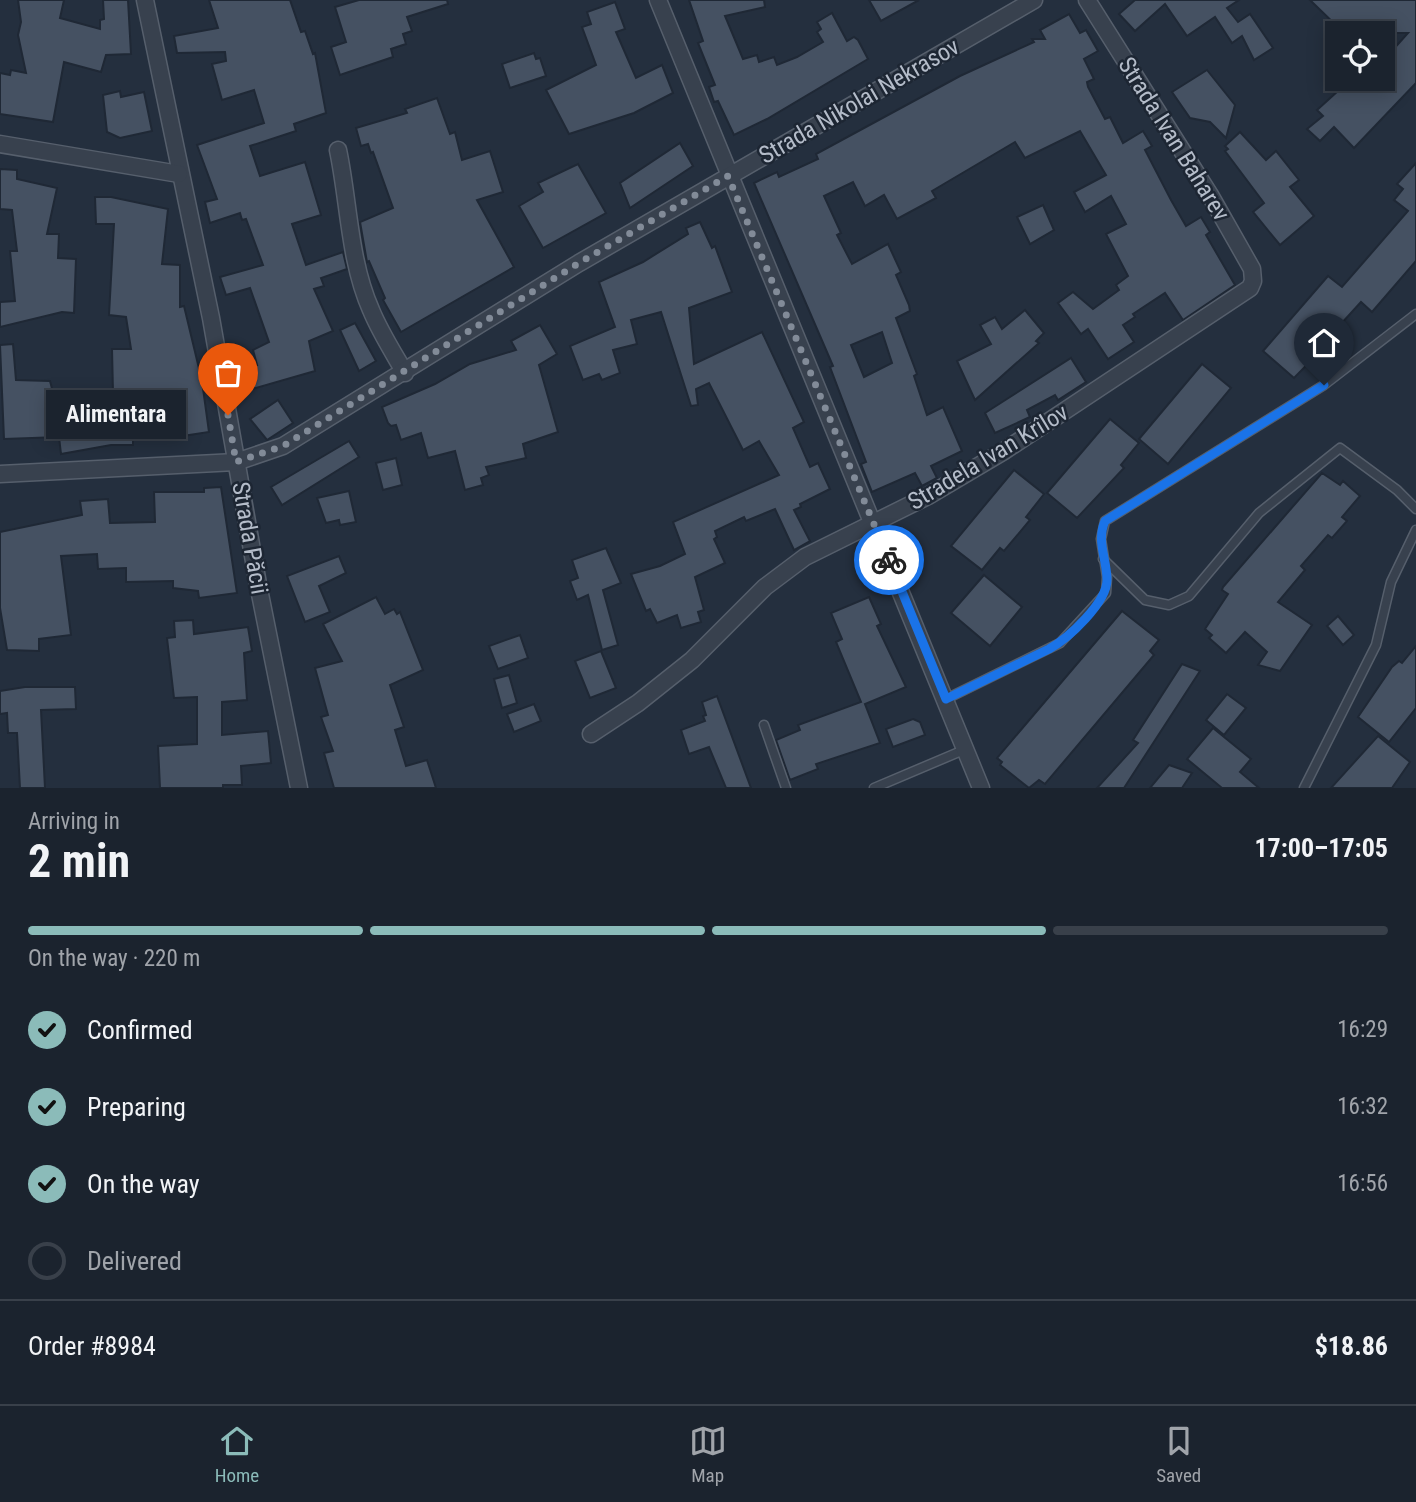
<!DOCTYPE html>
<html lang="en">
<head>
<meta charset="utf-8">
<style>
  :root { --surface:#1b232e; --page:#282f3a; --text:#f1f3f6; --muted:#a0a4aa; --line:#39404a; --accent:#8bbbb9 }
  body { margin:0; font-family:"Roboto Condensed",sans-serif; background:var(--page); color:var(--text); height:100vh; display:flex; flex-direction:column; font-size:26px; white-space:nowrap }
  * { box-sizing:border-box; margin:0 }
  p { font-size:23px; color:var(--muted) }
  .icon { flex:none; width:38px; height:38px; fill:none; stroke:currentColor; stroke-width:2; stroke-linecap:round; stroke-linejoin:round }
  .map { position:relative; height:788px; overflow:hidden }
  .panel { display:flex; flex-direction:column; background:var(--surface); flex:1 }
  .panel>* { flex:none }
  .buttons { position:absolute; left:1325px; top:21px; display:grid; gap:14px }
  .buttons a { display:grid; place-items:center; width:70px; height:70px; border-radius:0px; background:var(--surface); box-shadow:0 4px 18px #0003,0 0 0 2px var(--line); font-size:35px }
  .pin { position:absolute; display:grid; place-items:center; width:60px; height:60px; color:#fff; margin:-72px -30px; border-radius:50% 50% 50% 0; rotate:-45deg; box-shadow:0 0 7px #0007 }
  .pin .icon { rotate:45deg }
  .courier { position:absolute; display:grid; place-items:center; width:70px; height:70px; margin:-35px; border:5px solid #1a73e8; border-radius:50%; background:#fff; color:#222; box-shadow:0 2px 9px #0007 }
  .bubble { position:absolute; height:49px; border-radius:0px; background:var(--surface); box-shadow:0 4px 18px #0003,0 0 0 2px var(--line); font-size:23px; font-weight:700; line-height:49px; text-align:center }
  .summary em { font-style:normal; font-weight:700 }
  .summary div { display:flex; flex-direction:column-reverse }
  .summary { display:flex; align-items:center; justify-content:space-between; height:119px; padding:0 28px }
  h1 { font-size:46px; font-weight:700; line-height:52px }
  .bar { display:grid; grid-template-columns:repeat(4,1fr); gap:10px 7px; align-content:center; height:84px; padding:0 28px }
  .bar i { height:9px; border-radius:5px; background:var(--line) }
  .bar .selected { background:var(--accent) }
  .bar p { grid-column:span 4 }
  .line { display:flex; align-items:center; gap:18px; padding:0 28px; border-top:2px solid var(--line) }
  .line div { flex:1 }
  ol { padding:0 28px; list-style:none }
  li { display:flex; align-items:center; gap:21px; height:77px }
  li p { margin-inline-start:auto }
  li .icon { padding:7px; border-radius:50%; background:var(--accent); color:#111; stroke-width:4 }
  li:last-child { color:var(--muted) }
  li i { width:38px; height:38px; border:4px solid var(--line); border-radius:50% }
  .tabs { display:flex; justify-content:space-around; align-items:center; height:98px; border-top:2px solid var(--line); background:var(--surface); font-size:19px; color:var(--muted) }
  .tabs a { display:grid; justify-items:center; gap:4px }
  .tabs .selected { color:var(--accent) }
  .map>svg:first-child { display:block }
  .building { fill:#455162; stroke:#1f2835; stroke-width:2; fill-rule:evenodd }
  .lines { fill:none; stroke-linecap:round; stroke-linejoin:round }
  .service-casing { stroke:#565f6c; stroke-width:11 }
  .minor-casing { stroke:#565f6c; stroke-width:19 }
  .service { stroke:#38414e; stroke-width:8 }
  .minor { stroke:#38414e; stroke-width:16 }
  .done { stroke:#828b98; stroke-width:7; stroke-dasharray:0 12.6 }
  .route { stroke:#1a73e8; stroke-width:9 }
  .labels { text-anchor:middle; stroke-width:5; stroke-linejoin:round; paint-order:stroke }
  .street-label { font-size:24px; fill:#b4bcc9; stroke:#1d2633 }
</style>
</head>
<body>
<div class="map">
<svg width="1416" height="788" viewBox="0 0 1416 788">
  <rect width="100%" height="100%" fill="#242f3e"/>
  <g class="building">
    <path d="M 18,0 L 64,0 L 60,18 L 100,29 L 100,20 L 104,19 L 103,0 L 128,0 L 131,54 L 106,55 L 101,72 L 64,62 L 53,122 L 0,114 L 0,73 L 10,75 L 11,70 L 26,73 L 18,35 L 21,22 Z"/>
    <path d="M 209,0 L 290,0 L 301,32 L 305,31 L 313,54 L 315,53 L 326,113 L 294,124 L 296,131 L 250,146 L 260,176 L 305,162 L 321,215 L 292,224 L 306,265 L 343,252 L 347,269 L 321,278 L 324,286 L 314,289 L 333,331 L 309,341 L 315,371 L 245,391 L 239,370 L 257,365 L 253,350 L 269,342 L 250,288 L 226,295 L 220,277 L 263,265 L 246,219 L 242,220 L 240,213 L 210,223 L 205,202 L 217,199 L 197,145 L 264,123 L 254,90 L 222,100 L 212,64 L 226,61 L 225,52 L 177,53 L 174,36 L 218,28 Z"/>
    <path d="M 359,0 L 447,0 L 448,4 L 407,17 L 412,31 L 403,34 L 406,44 L 391,49 L 393,57 L 340,75 L 331,47 L 346,42 L 335,7 Z"/>
    <path d="M 689,0 L 764,0 L 765,7 L 725,16 L 743,59 L 757,55 L 759,62 L 774,57 L 777,65 L 797,57 L 823,42 L 817,32 L 821,29 L 817,22 L 832,13 L 847,41 L 854,37 L 858,40 L 868,59 L 767,119 L 734,135 L 718,101 L 714,102 L 709,87 L 715,85 L 698,43 L 703,41 Z"/>
    <path d="M 869,0 L 919,0 L 881,21 Z"/>
    <path d="M 1135,0 L 1239,0 L 1227,8 L 1238,22 L 1250,14 L 1273,48 L 1254,60 L 1242,36 L 1232,43 L 1215,17 L 1187,36 L 1165,4 L 1135,31 L 1119,14 Z"/>
    <path d="M 1310,0 L 1416,0 L 1416,83 L 1354,148 L 1334,127 L 1320,141 L 1307,129 L 1323,116 L 1317,110 L 1349,81 L 1358,90 L 1368,79 L 1382,79 L 1382,62 L 1408,33 L 1344,33 Z"/>
    <path d="M 615,2 L 625,29 L 616,32 L 636,78 L 662,65 L 673,93 L 634,113 L 569,134 L 546,90 L 596,65 L 582,27 L 591,24 L 587,12 Z"/>
    <path d="M 1069,14 L 1080,33 L 1086,30 L 1098,51 L 1084,59 L 1094,79 L 1087,82 L 1088,87 L 1105,119 L 1110,117 L 1123,143 L 1143,131 L 1152,146 L 1145,150 L 1171,200 L 1186,226 L 1201,217 L 1210,232 L 1206,235 L 1235,285 L 1183,320 L 1165,293 L 1133,314 L 1135,317 L 1123,325 L 1134,342 L 1108,359 L 1088,329 L 1081,334 L 1058,303 L 1073,292 L 1093,309 L 1119,290 L 1116,285 L 1128,276 L 1106,234 L 1126,224 L 1111,196 L 1085,212 L 1074,192 L 1106,175 L 1080,131 L 1025,158 L 1015,142 L 932,191 L 936,198 L 897,219 L 884,195 L 865,206 L 853,182 L 824,196 L 841,233 L 837,235 L 852,264 L 888,244 L 901,272 L 896,275 L 909,305 L 910,311 L 896,318 L 917,374 L 914,376 L 927,415 L 943,407 L 962,451 L 931,466 L 937,478 L 922,486 L 915,473 L 872,492 L 861,464 L 866,462 L 830,367 L 833,366 L 754,183 L 777,172 L 779,177 L 818,159 L 816,154 L 960,76 L 1034,42 L 1032,39 L 1045,39 L 1040,30 ZM 882,332 L 892,363 L 864,377 L 851,345 Z"/>
    <path d="M 534,53 L 536,59 L 540,58 L 546,76 L 510,88 L 502,64 Z"/>
    <path d="M 1207,70 L 1235,105 L 1226,138 L 1210,122 L 1190,118 L 1172,92 Z"/>
    <path d="M 120,91 L 121,97 L 144,92 L 152,131 L 120,138 L 107,132 L 103,95 Z"/>
    <path d="M 437,98 L 450,134 L 455,132 L 462,160 L 490,151 L 503,192 L 477,200 L 514,267 L 401,332 L 383,300 L 385,298 L 369,261 L 367,262 L 360,222 L 393,208 L 373,152 L 371,153 L 368,144 L 361,146 L 356,128 L 407,113 L 405,109 Z"/>
    <path d="M 1240,132 L 1266,160 L 1276,151 L 1299,180 L 1290,187 L 1314,216 L 1280,245 L 1253,212 L 1264,203 L 1225,151 L 1228,149 L 1225,146 Z"/>
    <path d="M 680,143 L 693,166 L 630,208 L 620,183 Z"/>
    <path d="M 1416,163 L 1416,261 L 1372,312 L 1361,302 L 1340,325 L 1343,328 L 1294,378 L 1263,351 L 1328,276 L 1342,287 L 1408,211 L 1394,200 L 1403,189 L 1397,184 Z"/>
    <path d="M 578,164 L 606,213 L 543,248 L 519,206 L 543,192 L 538,183 Z"/>
    <path d="M 0,169 L 17,170 L 17,179 L 57,188 L 47,234 L 59,234 L 58,258 L 76,259 L 74,313 L 62,312 L 0,327 L 0,302 L 15,301 L 10,251 L 17,251 L 12,210 L 0,209 Z"/>
    <path d="M 95,197 L 111,197 L 168,209 L 162,264 L 180,265 L 180,307 L 184,306 L 202,381 L 209,432 L 176,437 L 174,424 L 133,424 L 133,445 L 111,445 L 61,454 L 59,437 L 4,439 L 0,345 L 13,344 L 16,380 L 50,381 L 55,400 L 113,393 L 112,349 L 131,349 L 126,317 L 109,315 L 114,224 L 96,224 Z"/>
    <path d="M 1043,205 L 1054,230 L 1030,244 L 1017,217 Z"/>
    <path d="M 700,222 L 712,248 L 715,246 L 732,292 L 689,308 L 694,364 L 762,332 L 804,422 L 793,428 L 810,467 L 818,463 L 830,489 L 800,504 L 801,507 L 794,510 L 810,541 L 794,550 L 775,509 L 746,521 L 744,517 L 715,531 L 717,537 L 714,539 L 725,563 L 695,577 L 704,610 L 698,612 L 701,622 L 681,628 L 677,615 L 657,623 L 650,609 L 646,611 L 631,574 L 660,566 L 685,554 L 673,522 L 779,475 L 759,441 L 743,450 L 709,383 L 696,389 L 698,405 L 691,406 L 661,312 L 631,320 L 637,344 L 613,350 L 620,373 L 602,380 L 599,374 L 583,380 L 570,346 L 615,327 L 599,282 L 643,262 L 688,234 L 686,228 Z"/>
    <path d="M 1025,310 L 1044,333 L 1036,341 L 1039,343 L 975,400 L 957,361 L 991,344 L 980,325 L 995,317 L 1002,329 Z"/>
    <path d="M 355,323 L 376,361 L 359,371 L 340,330 Z"/>
    <path d="M 540,325 L 557,354 L 539,365 L 558,432 L 523,444 L 526,458 L 486,467 L 489,475 L 481,478 L 483,485 L 465,490 L 455,451 L 428,458 L 421,433 L 401,440 L 396,425 L 391,426 L 388,423 L 382,407 L 435,384 L 470,364 L 516,350 L 511,341 Z"/>
    <path d="M 1071,358 L 1086,382 L 1058,400 L 1055,395 L 1027,410 L 1030,417 L 995,433 L 985,413 Z"/>
    <path d="M 1202,364 L 1231,388 L 1168,464 L 1139,439 Z"/>
    <path d="M 278,400 L 293,423 L 267,440 L 250,419 Z"/>
    <path d="M 1110,419 L 1139,443 L 1121,465 L 1124,468 L 1077,518 L 1047,493 Z"/>
    <path d="M 349,441 L 359,457 L 282,505 L 271,487 Z"/>
    <path d="M 396,458 L 402,485 L 383,490 L 376,463 Z"/>
    <path d="M 1014,470 L 1044,494 L 1026,517 L 1030,520 L 1004,551 L 1000,548 L 982,570 L 951,546 Z"/>
    <path d="M 1322,473 L 1340,485 L 1343,481 L 1360,496 L 1342,517 L 1347,521 L 1332,538 L 1328,535 L 1301,566 L 1305,570 L 1278,602 L 1312,625 L 1280,671 L 1258,665 L 1267,652 L 1245,632 L 1226,653 L 1209,638 L 1212,635 L 1205,629 L 1228,594 L 1222,590 L 1223,587 Z"/>
    <path d="M 221,487 L 237,593 L 199,598 L 198,591 L 173,588 L 173,581 L 126,582 L 126,568 L 98,569 L 97,554 L 61,556 L 71,635 L 39,639 L 39,651 L 7,650 L 0,608 L 0,532 L 82,515 L 80,501 L 108,499 L 110,523 L 155,522 L 154,492 L 204,492 L 204,488 Z"/>
    <path d="M 349,491 L 356,522 L 340,525 L 339,520 L 326,523 L 317,498 Z"/>
    <path d="M 606,548 L 621,583 L 603,590 L 618,645 L 602,650 L 588,595 L 577,600 L 570,581 L 578,578 L 572,560 Z"/>
    <path d="M 339,556 L 346,573 L 319,586 L 330,612 L 305,622 L 287,576 Z"/>
    <path d="M 984,575 L 1022,607 L 990,646 L 951,613 Z"/>
    <path d="M 376,597 L 385,614 L 394,609 L 397,614 L 400,612 L 423,670 L 390,685 L 404,727 L 395,730 L 406,766 L 427,760 L 436,788 L 334,788 L 324,753 L 333,751 L 321,717 L 328,715 L 315,668 L 342,661 L 323,624 Z"/>
    <path d="M 869,597 L 881,624 L 877,626 L 906,687 L 865,704 L 880,743 L 816,764 L 818,769 L 790,780 L 776,740 L 800,730 L 798,725 L 861,702 L 836,642 L 842,639 L 831,613 Z"/>
    <path d="M 1122,611 L 1159,640 L 1150,651 L 1154,655 L 1045,784 L 1039,780 L 1029,788 L 1000,765 L 1002,762 L 997,758 Z"/>
    <path d="M 1338,616 L 1354,635 L 1343,645 L 1327,626 Z"/>
    <path d="M 193,620 L 194,634 L 248,627 L 252,651 L 244,653 L 247,700 L 222,702 L 222,735 L 268,731 L 271,763 L 241,766 L 242,785 L 223,785 L 223,788 L 160,788 L 158,746 L 197,744 L 197,697 L 174,698 L 167,638 L 175,637 L 174,621 Z"/>
    <path d="M 520,635 L 528,658 L 498,669 L 489,646 Z"/>
    <path d="M 1416,646 L 1416,708 L 1389,742 L 1358,717 L 1392,667 L 1399,661 L 1402,663 Z"/>
    <path d="M 601,651 L 616,688 L 590,698 L 575,661 Z"/>
    <path d="M 1182,664 L 1200,671 L 1124,788 L 1097,788 L 1138,743 L 1133,740 Z"/>
    <path d="M 509,675 L 517,703 L 502,708 L 494,679 Z"/>
    <path d="M 25,687 L 75,687 L 76,709 L 41,710 L 45,788 L 20,788 L 17,733 L 8,733 L 7,713 L 0,714 L 0,691 Z"/>
    <path d="M 1227,694 L 1246,708 L 1224,735 L 1206,720 Z"/>
    <path d="M 717,696 L 751,788 L 726,788 L 709,747 L 689,754 L 681,730 L 705,721 L 703,716 L 706,715 L 702,702 Z"/>
    <path d="M 534,704 L 541,721 L 514,732 L 507,714 Z"/>
    <path d="M 913,719 L 920,722 L 925,735 L 893,747 L 886,729 Z"/>
    <path d="M 1213,728 L 1251,759 L 1240,772 L 1259,788 L 1222,788 L 1187,759 Z"/>
    <path d="M 1378,736 L 1410,762 L 1392,788 L 1331,788 Z"/>
    <path d="M 1169,765 L 1192,773 L 1182,788 L 1150,788 Z"/>
  </g>
  <g class="lines">
    <g class="service-casing">
      <g id="service">
        <path d="M 1103,559 L 1145,600 L 1169,605 L 1189,596 L 1259,513 L 1340,448 L 1397,490 L 1416,509"/>
        <path d="M 946,699 L 1060,643 L 1106,593 L 1107,577 L 1101,539 L 1105,521 L 1324,385 L 1416,314"/>
        <path d="M 764,725 L 786,788"/>
        <path d="M 874,788 L 966,749"/>
        <path d="M 1304,788 L 1376,645 L 1391,582 L 1416,530"/>
      </g>
    </g>
    <g class="minor-casing">
      <g id="minor">
        <path d="M 145,0 L 211,318 L 258,584 L 299,788"/>
        <path d="M 658,0 L 981,788"/>
        <path d="M 0,144 L 179,174"/>
        <path d="M 338,150 C 349,202 349,261 371,310 C 380,332 393,352 405,373"/>
        <path d="M 0,474 L 236,462 L 283,446 L 579,263 L 1034,0"/>
        <path d="M 591,734 L 638,703 L 692,660 L 765,587 L 805,557 L 928,496 L 1004,451 L 1250,288 L 1253,281 L 1252,269 L 1210,195 L 1087,0"/>
      </g>
    </g>
    <use href="#service" class="service"/>
    <use href="#minor" class="minor"/>
  </g>
  <g class="lines">
    <path class="done" d="M 228,415 L 236,462 L 283,446 L 579,263 L 728,176 L 889,560"/>
    <path class="route" d="M 889,560 L 946,699 L 1049,649 C 1069,638 1107,602 1107,580 C 1107,559 1096,541 1105,521 L 1324,385"/>
  </g>
  <g class="labels">
    <g class="street-label">
      <text transform="translate(859 101) rotate(-30)" y="8">Strada Nikolai Nekrasov</text>
      <text transform="translate(1174 139) rotate(58)" y="8">Strada Ivan Baharev</text>
      <text transform="translate(988 457) rotate(-31)" y="8">Stradela Ivan Krîlov</text>
      <text transform="translate(250 538) rotate(80)" y="8">Strada Păcii</text>
    </g>
  </g>
</svg>
<div class="buttons">
<a><svg class="icon" aria-label="locate" viewBox="0 0 24 24"><circle cx="12" cy="12" r="6"/><path d="M12 2v4M12 18v4M2 12h4M18 12h4"/></svg></a>
</div>
<div class="pin" style="left:228px;top:415px;background:#ea580c"><svg class="icon" aria-label="bag" viewBox="0 0 24 24"><path d="M5 8h14l-1 12H6zM9 8a3 3 0 0 1 6 0"/></svg></div>
<div class="pin" style="left:1324px;top:385px;background:#1f2937"><svg class="icon" aria-label="home" viewBox="0 0 24 24"><path d="M3 11l9-7 9 7M6 9v11h12V9"/></svg></div>
<div class="courier" style="left:889px;top:560px"><svg class="icon" aria-label="bike" viewBox="0 0 24 24"><circle cx="6" cy="16" r="4"/><circle cx="18" cy="16" r="4"/><path d="M6 16l4-8h5l3 8M10 8l3 8H6M13 5h3"/></svg></div>
<div class="bubble" style="left:46px;top:390px;width:140px">Alimentara</div>
</div>
<section class="panel">
<div class="summary"><div><h1>2 min</h1><p>Arriving in</p></div><em>17:00–17:05</em></div>
<div class="bar"><i class="selected"></i><i class="selected"></i><i class="selected"></i><i></i><p>On the way · 220 m</p></div>
<ol>
<li><svg class="icon" aria-label="check" viewBox="0 0 24 24"><path d="M5 12l5 5 9-10"/></svg>Confirmed<p>16:29</p></li>
<li><svg class="icon" aria-label="check" viewBox="0 0 24 24"><path d="M5 12l5 5 9-10"/></svg>Preparing<p>16:32</p></li>
<li><svg class="icon" aria-label="check" viewBox="0 0 24 24"><path d="M5 12l5 5 9-10"/></svg>On the way<p>16:56</p></li>
<li><i></i>Delivered</li>
</ol>
<div class="line" style="height:91px"><div>Order #8984</div><b>$18.86</b></div>
</section>
<nav class="tabs">
<a class="selected"><svg class="icon" aria-label="home" viewBox="0 0 24 24"><path d="M3 11l9-7 9 7M6 9v11h12V9"/></svg>Home</a>
<a><svg class="icon" aria-label="map" viewBox="0 0 24 24"><path d="M3 6l6-2 6 2 6-2v14l-6 2-6-2-6 2zM9 4v14M15 6v14"/></svg>Map</a>
<a><svg class="icon" aria-label="saved" viewBox="0 0 24 24"><path d="M7 4h10v16l-5-4-5 4z"/></svg>Saved</a>
</nav>
</body>
</html>
